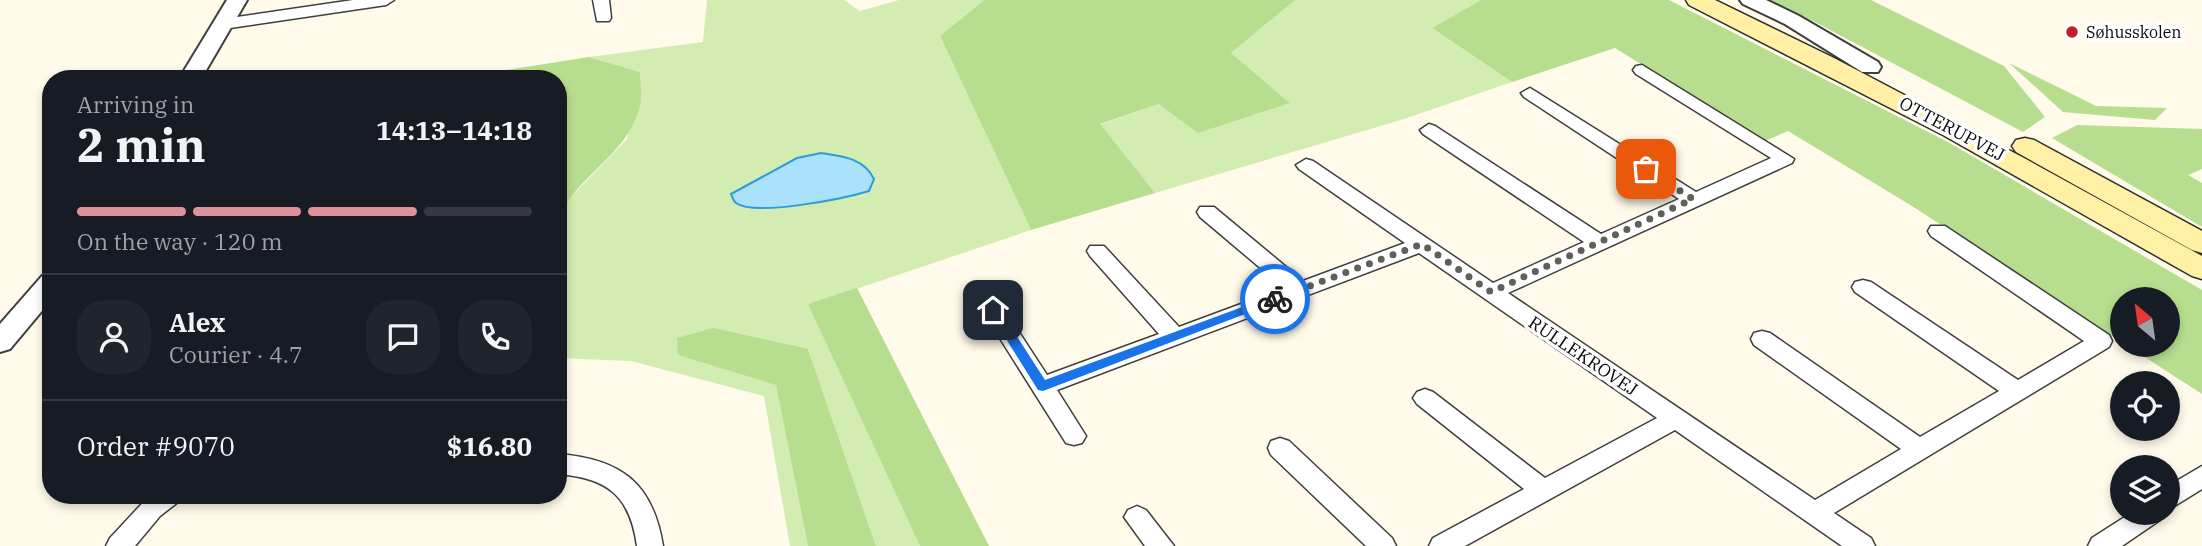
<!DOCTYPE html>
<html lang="en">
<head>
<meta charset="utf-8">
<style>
  :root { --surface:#171b24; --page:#20242c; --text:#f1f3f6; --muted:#9ea1a6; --line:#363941; --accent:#dd919b }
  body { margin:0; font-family:"IBM Plex Serif",serif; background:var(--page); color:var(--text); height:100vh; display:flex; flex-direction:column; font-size:26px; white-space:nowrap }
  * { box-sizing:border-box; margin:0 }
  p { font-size:23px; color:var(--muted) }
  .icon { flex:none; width:38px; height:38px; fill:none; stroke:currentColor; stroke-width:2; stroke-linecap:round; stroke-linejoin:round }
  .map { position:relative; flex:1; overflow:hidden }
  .details { position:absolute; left:42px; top:70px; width:525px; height:434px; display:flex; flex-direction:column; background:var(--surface); border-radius:28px; box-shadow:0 4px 10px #0003 }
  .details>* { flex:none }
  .needle { width:46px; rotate:331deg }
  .buttons { position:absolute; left:2110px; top:287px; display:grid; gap:14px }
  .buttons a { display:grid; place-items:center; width:70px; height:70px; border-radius:50%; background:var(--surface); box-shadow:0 4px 10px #0003; font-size:35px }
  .pin { position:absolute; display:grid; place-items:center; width:60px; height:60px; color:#fff; margin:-30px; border-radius:14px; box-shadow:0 4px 10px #0006 }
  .courier { position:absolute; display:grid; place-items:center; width:70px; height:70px; margin:-35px; border:5px solid #1a73e8; border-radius:50%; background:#fff; color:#222; box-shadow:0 2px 9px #0007 }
  .summary em { font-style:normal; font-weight:700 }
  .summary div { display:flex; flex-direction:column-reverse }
  .summary { display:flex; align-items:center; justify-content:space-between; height:119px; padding:0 35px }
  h1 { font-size:46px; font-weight:700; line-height:52px }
  .bar { display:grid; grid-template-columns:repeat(4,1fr); gap:10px 7px; align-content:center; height:84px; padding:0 35px }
  .bar i { height:9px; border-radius:5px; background:var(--line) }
  .bar .selected { background:var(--accent) }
  .bar p { grid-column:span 4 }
  .line { display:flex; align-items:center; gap:18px; padding:0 35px; border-top:2px solid var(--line) }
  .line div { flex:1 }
  .round { display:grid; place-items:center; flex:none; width:74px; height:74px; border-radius:28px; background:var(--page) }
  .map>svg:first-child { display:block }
  .green { fill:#d3ecb1 }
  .forest { fill:#b7de8f }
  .water { fill:#aae1fb; stroke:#2c9dd7; stroke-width:2 }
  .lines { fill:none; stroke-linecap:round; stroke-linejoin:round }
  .minor-casing { stroke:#3f3f3f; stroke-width:3 }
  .tertiary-casing { stroke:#3f3f3f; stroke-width:4 }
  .secondary-casing { stroke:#2e2e2e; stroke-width:3 }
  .minor { fill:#fff; fill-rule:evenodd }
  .tertiary { fill:#fff; fill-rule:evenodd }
  .secondary { fill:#fff0a5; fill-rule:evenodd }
  .route { fill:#1a73e8 }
  .done { stroke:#615f5a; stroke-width:7; stroke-dasharray:0 12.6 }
  .poi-dot { fill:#c51a2c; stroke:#fff; stroke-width:2.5 }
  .labels { text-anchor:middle; stroke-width:7; stroke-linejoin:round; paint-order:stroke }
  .far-poi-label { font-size:16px; fill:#0c0c0c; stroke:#fff; text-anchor:start }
  .street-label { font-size:18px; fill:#0c0c0c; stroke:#fff }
</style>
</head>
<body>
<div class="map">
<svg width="2202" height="546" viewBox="0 0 2202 546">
  <rect width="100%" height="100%" fill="#fffaea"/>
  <g class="green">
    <path d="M 707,0 L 844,0 L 860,11 L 899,0 L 984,0 L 940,36 L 1031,230 L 809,305 L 920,546 L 876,546 L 808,349 L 679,355 L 776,384 L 808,546 L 790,546 L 764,396 L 631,361 L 558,358 L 558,218 L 566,202 L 627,139 L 640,72 L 589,57 L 703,42 Z"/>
    <path d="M 1295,0 L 1481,0 L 1432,28 L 1512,82 L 1404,119 L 1155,193 L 1099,125 L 1159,104 L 1290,103 L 1231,53 Z"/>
  </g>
  <g class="forest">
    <path d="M 984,0 L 1295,0 L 1231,53 L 1290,103 L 1198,133 L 1159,104 L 1100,124 L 1155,193 L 1031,230 L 940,36 Z"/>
    <path d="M 1481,0 L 1669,0 L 1948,142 L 2202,290 L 2202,394 L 2126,345 L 2168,345 L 2168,299 L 2123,299 L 2123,343 L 1912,206 L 1788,131 L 1765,141 L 1615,48 L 1512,82 L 1432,28 Z"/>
    <path d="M 1768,0 L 1871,0 L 2004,66 L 2045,117 L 2023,132 L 1815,22 Z"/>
    <path d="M 589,57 L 640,72 C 640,83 643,99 639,110 C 625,156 577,176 558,218 L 558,79 L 450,79 Z"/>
    <path d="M 2009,63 L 2096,106 L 2167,108 L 2155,120 L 2063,112 Z"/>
    <path d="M 2077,125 L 2202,129 L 2202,169 L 2188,175 L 2202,183 L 2202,227 L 2052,138 Z"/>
    <path d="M 857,288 L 989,546 L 920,546 L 808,304 Z"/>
    <path d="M 713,328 L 808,349 L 876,546 L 808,546 L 776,385 L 678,355 L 677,338 Z"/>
  </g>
  <path class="water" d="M 821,153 C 842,156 864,158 874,179 L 869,191 C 846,198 755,217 736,203 C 733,201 733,198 731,194 L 797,158 Z"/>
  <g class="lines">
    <g class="minor-casing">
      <g id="minor">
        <path d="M 353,0 L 394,0 L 386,5 L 223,29 L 215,24 L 223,19 Z"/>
        <path d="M 593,0 L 609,0 L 611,18 L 609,21 L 597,21 Z"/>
        <path d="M 1642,65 L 1794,159 L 1792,163 L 1508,293 L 1815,500 L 1901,449 L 1754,345 L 1751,339 L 1754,333 L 1762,331 L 1770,333 L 1920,437 L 1999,391 L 1855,292 L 1852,287 L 1855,282 L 1863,280 L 1871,282 L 2018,380 L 2084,341 L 1931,236 L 1928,231 L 1931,226 L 1945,226 L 2109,335 L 2112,341 L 2109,347 L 1834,513 L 1871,538 L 1875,546 L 1842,546 L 1675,430 L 1465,546 L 1429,546 L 1433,538 L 1524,489 L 1417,404 L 1413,398 L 1417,392 L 1425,389 L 1433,392 L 1545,478 L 1657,418 L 1419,253 L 1057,390 L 1086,436 L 1082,443 L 1074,445 L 1066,443 L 970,291 L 973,286 L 981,284 L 989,286 L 1047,375 L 1159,334 L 1090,256 L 1087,251 L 1090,246 L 1104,246 L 1179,327 L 1284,288 L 1200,217 L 1197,212 L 1200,207 L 1214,207 L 1303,281 L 1405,243 L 1299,169 L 1296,165 L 1306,159 L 1313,161 L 1493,283 L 1584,242 L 1423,134 L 1420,130 L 1429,124 L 1435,126 L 1601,234 L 1679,199 L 1524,97 L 1521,93 L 1530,88 L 1696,192 L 1771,158 L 1636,74 L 1633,70 L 1636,66 Z"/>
        <path d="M 1280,438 L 1289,441 L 1392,538 L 1396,546 L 1366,546 L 1271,455 L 1268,448 L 1271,441 Z"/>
        <path d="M 558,454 C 621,459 653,483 663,546 L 637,546 C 630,496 608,478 558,474 Z"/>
        <path d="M 2202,466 L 2202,489 L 2168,510 L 2168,486 Z"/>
        <path d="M 150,495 L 181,495 L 178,502 L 160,516 L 135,546 L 106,546 L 110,538 Z"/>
        <path d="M 1137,506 L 1146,510 L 1174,546 L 1145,546 L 1124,517 L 1128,510 Z"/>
        <path d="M 2131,513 L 2164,513 L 2160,520 L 2122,546 L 2088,546 L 2092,538 Z"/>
      </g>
    </g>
    <g class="tertiary-casing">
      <g id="tertiary">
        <path d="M 227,0 L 247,0 L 201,79 L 179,79 Z"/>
        <path d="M 1740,0 L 1766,0 L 1799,16 L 1878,62 L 1881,67 L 1878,72 L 1862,72 L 1785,24 L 1743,4 Z"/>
        <path d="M 51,273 L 51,300 L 10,349 L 0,352 L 0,324 L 42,276 Z"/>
      </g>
    </g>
    <g class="secondary-casing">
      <g id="secondary">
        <path d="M 1686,0 L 1715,0 L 1834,58 L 2024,158 L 2202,256 L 2202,279 L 2192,276 L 1943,135 L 1689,5 Z"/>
        <path d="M 2025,138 L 2034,140 L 2202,231 L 2202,253 L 2192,250 L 2016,152 L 2012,146 L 2016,140 Z"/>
      </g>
    </g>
    <use href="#minor" class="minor"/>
    <use href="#tertiary" class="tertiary"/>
    <use href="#secondary" class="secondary"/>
  </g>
  <path class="route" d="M 1275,295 L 1280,299 L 1279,301 L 1043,391 L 1038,390 L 988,310 L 989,307 L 998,307 L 1045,380 Z"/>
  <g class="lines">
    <path class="done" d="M 1275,299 L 1422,244 L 1491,292 L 1693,199 L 1646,169"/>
  </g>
  <circle class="poi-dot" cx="2072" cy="32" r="7"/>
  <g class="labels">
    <g class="far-poi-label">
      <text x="2086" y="38">Søhusskolen</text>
    </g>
    <g class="street-label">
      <text transform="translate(1952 129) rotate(28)" y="6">OTTERUPVEJ</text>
      <text transform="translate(1583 356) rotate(34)" y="6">RULLEKROVEJ</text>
    </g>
  </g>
</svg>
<div class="buttons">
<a><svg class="needle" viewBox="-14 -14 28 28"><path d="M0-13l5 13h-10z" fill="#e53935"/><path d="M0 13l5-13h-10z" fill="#9ea1a6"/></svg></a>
<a><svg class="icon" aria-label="locate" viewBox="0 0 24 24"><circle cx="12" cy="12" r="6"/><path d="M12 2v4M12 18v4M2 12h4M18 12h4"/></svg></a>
<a><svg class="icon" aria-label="layers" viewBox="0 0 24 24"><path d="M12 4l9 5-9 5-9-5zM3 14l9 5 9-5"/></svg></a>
</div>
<div class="pin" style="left:1646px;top:169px;background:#ea580c"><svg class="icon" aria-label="bag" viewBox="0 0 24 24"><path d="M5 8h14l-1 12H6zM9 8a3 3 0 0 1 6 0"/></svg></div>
<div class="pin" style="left:993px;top:310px;background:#1f2937"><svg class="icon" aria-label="home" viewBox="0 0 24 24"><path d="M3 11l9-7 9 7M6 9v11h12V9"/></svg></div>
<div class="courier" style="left:1275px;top:299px"><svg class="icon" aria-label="bike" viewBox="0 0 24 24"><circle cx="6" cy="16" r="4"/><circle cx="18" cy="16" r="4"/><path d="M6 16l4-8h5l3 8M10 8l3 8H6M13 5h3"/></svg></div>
<section class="details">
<div class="summary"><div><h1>2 min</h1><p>Arriving in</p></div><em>14:13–14:18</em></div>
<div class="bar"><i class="selected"></i><i class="selected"></i><i class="selected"></i><i></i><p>On the way · 120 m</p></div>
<div class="line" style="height:126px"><a class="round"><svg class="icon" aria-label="person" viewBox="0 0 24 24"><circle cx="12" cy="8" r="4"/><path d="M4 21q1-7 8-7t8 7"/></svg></a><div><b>Alex</b><p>Courier · 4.7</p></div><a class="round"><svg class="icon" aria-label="chat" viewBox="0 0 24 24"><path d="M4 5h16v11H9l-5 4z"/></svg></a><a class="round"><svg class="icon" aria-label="phone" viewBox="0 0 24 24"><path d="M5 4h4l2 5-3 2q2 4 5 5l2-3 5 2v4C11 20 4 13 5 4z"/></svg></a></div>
<div class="line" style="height:91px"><div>Order #9070</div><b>$16.80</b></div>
</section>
</div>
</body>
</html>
